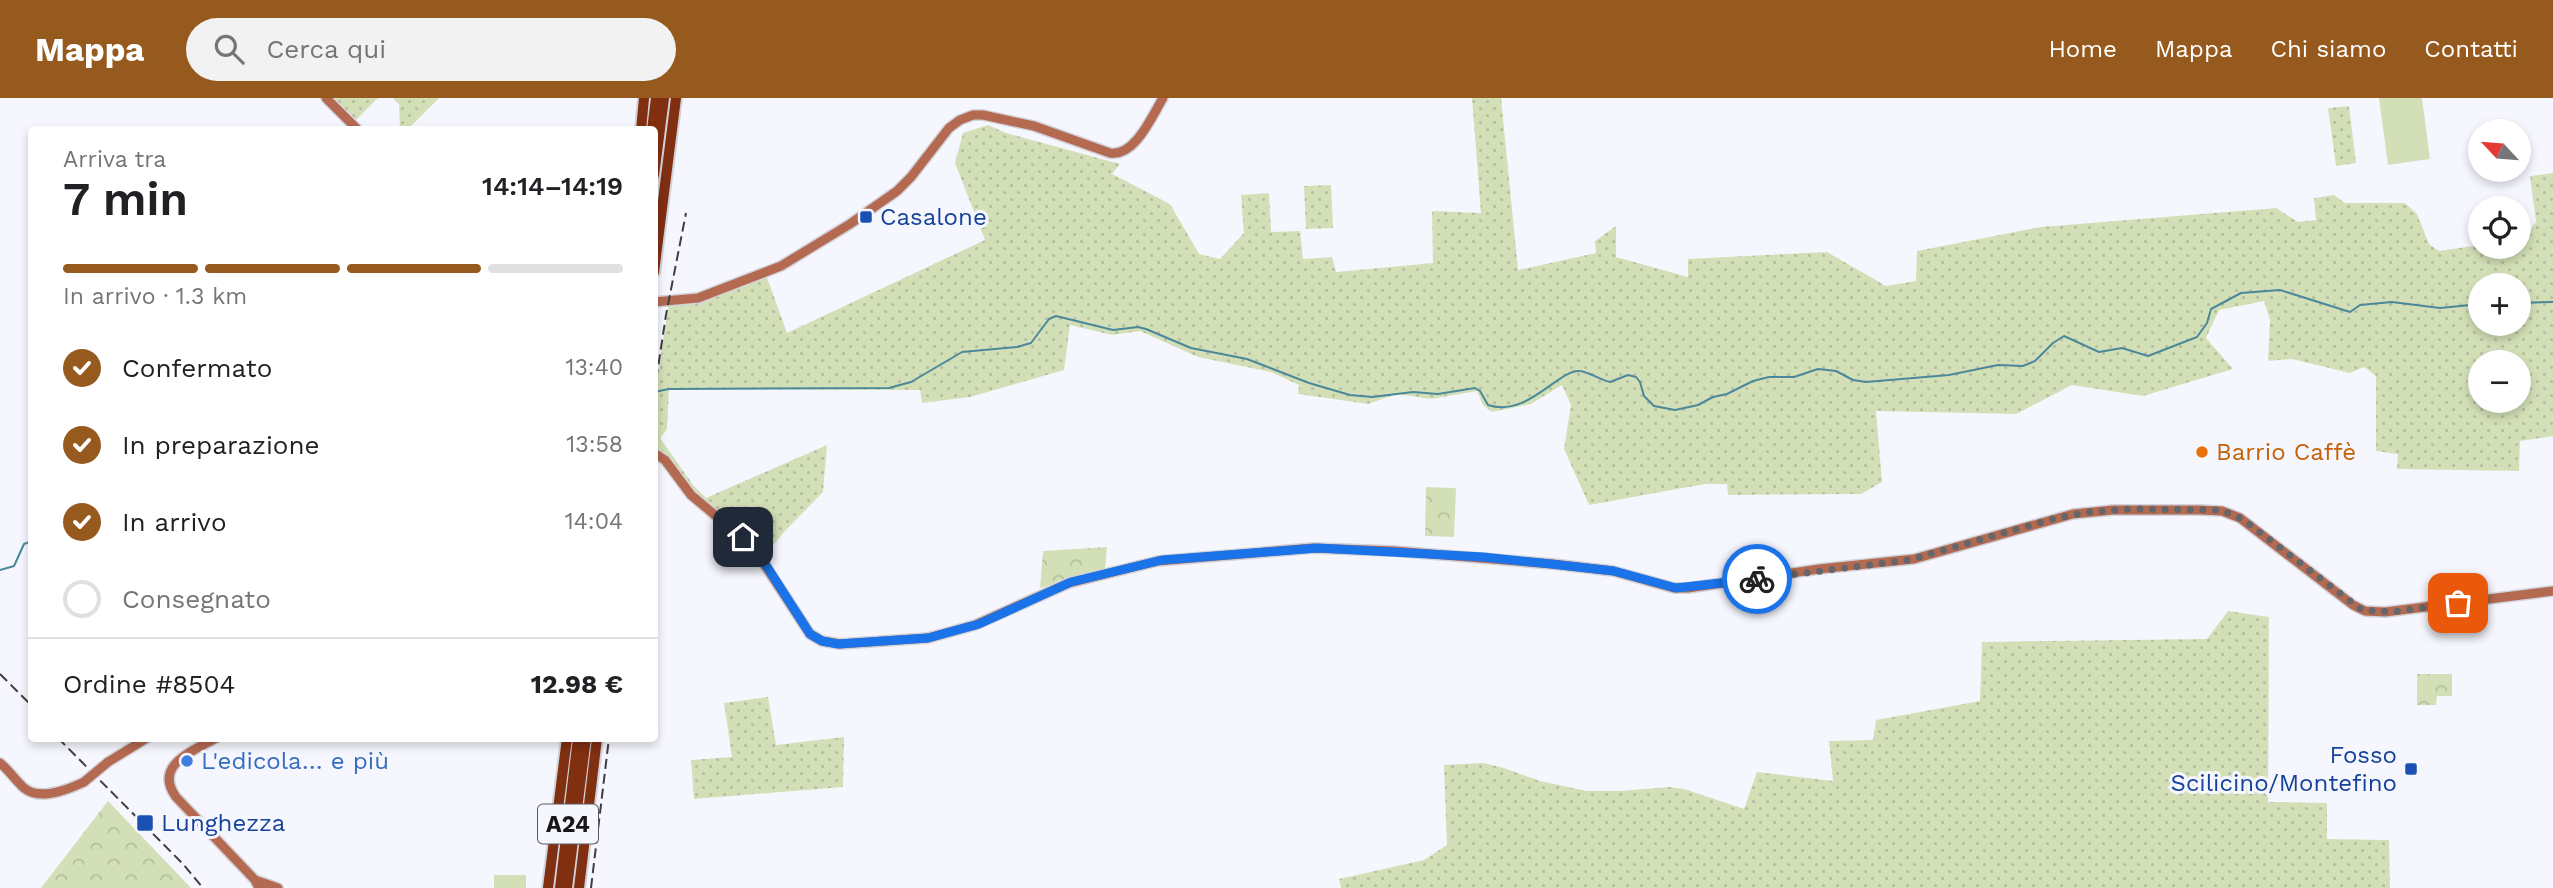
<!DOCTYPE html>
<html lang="it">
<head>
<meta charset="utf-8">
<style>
  :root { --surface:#fff; --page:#f2f2f2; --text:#202124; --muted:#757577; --line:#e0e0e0; --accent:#975a1e }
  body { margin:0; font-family:"Work Sans",sans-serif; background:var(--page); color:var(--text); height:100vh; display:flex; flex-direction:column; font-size:26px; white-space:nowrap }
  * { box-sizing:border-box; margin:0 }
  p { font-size:23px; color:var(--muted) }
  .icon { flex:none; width:38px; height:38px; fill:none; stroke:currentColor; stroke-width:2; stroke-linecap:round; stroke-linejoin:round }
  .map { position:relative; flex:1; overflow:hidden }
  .panel { position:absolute; left:28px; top:28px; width:630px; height:616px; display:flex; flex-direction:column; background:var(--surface); border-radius:7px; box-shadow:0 4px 10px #0003 }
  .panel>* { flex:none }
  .needle { width:46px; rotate:296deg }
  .fabs { position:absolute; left:2468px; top:21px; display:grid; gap:14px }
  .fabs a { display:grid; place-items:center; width:63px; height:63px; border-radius:50%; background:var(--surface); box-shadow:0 4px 10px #0003; font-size:35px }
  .pin { position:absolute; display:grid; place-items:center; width:60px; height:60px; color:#fff; margin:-30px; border-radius:14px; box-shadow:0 4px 10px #0006 }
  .courier { position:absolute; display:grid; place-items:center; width:70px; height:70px; margin:-35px; border:5px solid #1a73e8; border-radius:50%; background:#fff; color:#222; box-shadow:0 2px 9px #0007 }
  .overview em { font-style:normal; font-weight:600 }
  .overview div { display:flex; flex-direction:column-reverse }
  .overview { display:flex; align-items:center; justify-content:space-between; height:119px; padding:0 35px }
  h1 { font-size:46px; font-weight:600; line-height:52px }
  .bar { display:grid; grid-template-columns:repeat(4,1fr); gap:10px 7px; align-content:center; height:84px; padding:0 35px }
  .bar i { height:9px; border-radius:5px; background:var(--line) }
  .bar .selected { background:var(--accent) }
  .bar p { grid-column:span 4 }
  .line { display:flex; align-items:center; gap:18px; padding:0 35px; border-top:2px solid var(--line) }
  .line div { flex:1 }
  ol { padding:0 35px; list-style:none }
  li { display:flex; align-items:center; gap:21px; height:77px }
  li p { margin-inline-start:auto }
  li .icon { padding:7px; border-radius:50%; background:var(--accent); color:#fff; stroke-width:4 }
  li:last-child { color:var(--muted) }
  li i { width:38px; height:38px; border:4px solid var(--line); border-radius:50% }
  header { display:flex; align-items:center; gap:42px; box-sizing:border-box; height:98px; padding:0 35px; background:var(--accent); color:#fff }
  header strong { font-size:33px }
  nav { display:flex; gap:38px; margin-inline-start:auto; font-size:24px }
  .search { width:490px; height:63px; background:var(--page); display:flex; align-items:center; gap:18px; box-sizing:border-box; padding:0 24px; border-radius:38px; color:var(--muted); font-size:26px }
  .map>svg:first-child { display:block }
  .grass { fill:url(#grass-dots); fill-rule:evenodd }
  .park { fill:url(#park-crowns) }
  .garden { fill:#d3e0b7 }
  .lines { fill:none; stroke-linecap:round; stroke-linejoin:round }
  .stream { stroke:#4b889a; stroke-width:2 }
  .secondary-casing { stroke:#d2d3da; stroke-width:12 }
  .highway-casing { stroke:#d2d3da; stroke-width:14 }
  .secondary { stroke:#b46951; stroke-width:9 }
  .highway { stroke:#812f11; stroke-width:10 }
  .rail { stroke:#3e3e42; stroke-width:2; stroke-dasharray:10 5; stroke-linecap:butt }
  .secondary-bridge-casing { stroke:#d2d3da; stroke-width:12; stroke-linecap:butt }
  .secondary-bridge { stroke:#b46951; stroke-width:9 }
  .done { stroke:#65656a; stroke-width:7; stroke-dasharray:0 12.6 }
  .route { stroke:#1a73e8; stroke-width:9 }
  .transit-dot { fill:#1a4fb4; stroke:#f6f7fe; stroke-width:2.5 }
  .food-dot { fill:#e8710a; stroke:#f6f7fe; stroke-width:2.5 }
  .shop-dot { fill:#3f7fe0; stroke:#f6f7fe; stroke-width:2.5 }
  .labels { text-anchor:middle; stroke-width:6; stroke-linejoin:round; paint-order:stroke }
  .shield { fill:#f6f7fe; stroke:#5a5a5e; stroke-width:2 }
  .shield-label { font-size:23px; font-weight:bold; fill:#17171a }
  .transit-label { font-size:24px; fill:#164399; stroke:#f6f7fe; text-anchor:start }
  .food-label { font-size:24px; fill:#c56008; stroke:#f6f7fe; text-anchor:start }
  .shop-label { font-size:24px; fill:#366cbe; stroke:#f6f7fe; text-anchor:start }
</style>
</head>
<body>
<header>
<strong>Mappa</strong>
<div class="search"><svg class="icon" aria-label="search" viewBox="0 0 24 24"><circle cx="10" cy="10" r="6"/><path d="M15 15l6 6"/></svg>Cerca qui</div>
<nav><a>Home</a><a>Mappa</a><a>Chi siamo</a><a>Contatti</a></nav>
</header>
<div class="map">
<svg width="2553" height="790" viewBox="0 0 2553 790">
  <defs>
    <pattern id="grass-dots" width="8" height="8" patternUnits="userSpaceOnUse" patternTransform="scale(1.75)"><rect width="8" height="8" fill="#d3e0b7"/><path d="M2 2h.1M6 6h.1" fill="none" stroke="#b4bf9d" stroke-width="1.8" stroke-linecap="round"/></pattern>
    <pattern id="park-crowns" width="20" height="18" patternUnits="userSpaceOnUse" patternTransform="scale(1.75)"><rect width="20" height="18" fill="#d3e0b7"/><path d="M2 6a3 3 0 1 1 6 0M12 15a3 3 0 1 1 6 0" fill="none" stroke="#b4bf9d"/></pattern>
  </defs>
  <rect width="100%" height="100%" fill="#f6f7fe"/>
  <g class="grass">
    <path d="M 334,0 L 378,0 L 356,22 Z"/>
    <path d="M 393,0 L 439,0 L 408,31 L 400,32 L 399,6 Z"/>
    <path d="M 1472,0 L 1501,0 L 1518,172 L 1596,155 L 1595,143 L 1616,128 L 1616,159 L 1688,179 L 1688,161 L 1827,154 L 1886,188 L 1916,183 L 1917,153 L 2041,129 L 2276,110 L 2298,124 L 2316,122 L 2314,100 L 2334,97 L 2345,105 L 2405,105 L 2417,116 L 2429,146 L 2439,153 L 2480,147 L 2480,149 L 2518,149 L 2518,141 L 2524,140 L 2536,124 L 2530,78 L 2553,75 L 2553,338 L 2520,343 L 2519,373 L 2397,371 L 2398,356 L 2376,353 L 2376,278 L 2364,269 L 2350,275 L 2292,261 L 2268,263 L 2270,222 L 2264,203 L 2219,212 L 2206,240 L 2233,271 L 2143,298 L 2072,287 L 2016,316 L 1876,313 L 1882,384 L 1861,396 L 1728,397 L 1727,386 L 1705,386 L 1589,407 L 1564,351 L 1571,307 L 1562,287 L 1531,306 L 1492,314 L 1483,307 L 1477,293 L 1431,301 L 1397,296 L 1368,306 L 1298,296 L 1299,287 L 1271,274 L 1198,259 L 1140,233 L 1112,237 L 1070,227 L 1064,272 L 970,299 L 922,305 L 920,292 L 669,291 L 667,331 L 660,340 L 694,388 L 706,400 L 827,347 L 823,394 L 785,433 L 762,461 L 691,397 L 655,355 L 655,297 L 669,204 L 765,174 L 787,235 L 985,142 L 955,65 L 963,35 L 988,27 L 1006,35 L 1120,66 L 1112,76 L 1170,106 L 1199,156 L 1220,161 L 1244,135 L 1241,97 L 1269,95 L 1271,134 L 1300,133 L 1303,161 L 1332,159 L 1336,174 L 1433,165 L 1432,113 L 1481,115 ZM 2480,187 L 2518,187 L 2518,226 L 2480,226 ZM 2480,264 L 2518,264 L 2518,303 L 2480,303 Z"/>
    <path d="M 2349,8 L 2356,65 L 2336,68 L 2328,10 Z"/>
    <path d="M 1331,87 L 1333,130 L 1306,131 L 1304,88 Z"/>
    <path d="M 2228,513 L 2269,519 L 2268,704 L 2327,705 L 2327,741 L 2389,742 L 2390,790 L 1341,790 L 1339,781 L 1424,762 L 1447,747 L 1444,667 L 1483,665 L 1504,670 L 1540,683 L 1587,693 L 1620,693 L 1670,689 L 1684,691 L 1744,711 L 1757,674 L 1833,683 L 1829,643 L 1873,642 L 1876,622 L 1980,603 L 1982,544 L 2207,541 Z"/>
    <path d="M 768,599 L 776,647 L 844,639 L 843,689 L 694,701 L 691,662 L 732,659 L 724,605 Z"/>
  </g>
  <g class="park">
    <path d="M 1426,389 L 1456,390 L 1454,439 L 1425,438 Z"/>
    <path d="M 1107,449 L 1105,471 L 1040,490 L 1043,453 Z"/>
    <path d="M 2417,576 L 2452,576 L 2452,598 L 2437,598 L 2436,607 L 2417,607 Z"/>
    <path d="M 108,703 L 191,790 L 41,790 Z"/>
  </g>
  <g class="garden">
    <path d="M 2379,0 L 2422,0 L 2430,61 L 2388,67 Z"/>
    <rect x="494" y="777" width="32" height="13"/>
  </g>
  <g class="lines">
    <g class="stream">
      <path d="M 2518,205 L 2553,204"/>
      <path d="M 654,294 L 669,291 L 889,290 L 911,284 L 962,254 L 1017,249 L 1031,245 L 1049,221 L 1056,218 L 1113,232 L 1138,229 L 1146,231 L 1191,250 L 1247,261 L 1309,285 L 1350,297 L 1372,299 L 1413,294 L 1438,296 L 1475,290 L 1480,293 L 1488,307 C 1527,320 1558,272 1579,273 C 1587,273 1601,282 1610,284 L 1628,277 L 1636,279 L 1640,284 L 1644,298 L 1654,308 L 1675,312 L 1698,307 L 1713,299 L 1727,296 L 1753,283 L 1769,279 L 1794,279 L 1818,271 L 1836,273 L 1853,282 L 1866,284 L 1949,277 L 1998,267 L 2023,268 L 2035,263 L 2053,245 L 2064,238 L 2099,254 L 2122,250 L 2148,258 L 2197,239 L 2207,225 L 2211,211 L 2241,195 L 2280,192 L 2350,214 L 2360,207 L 2392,204 L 2440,210 L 2480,206"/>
      <path d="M 0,472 L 14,468 L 24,446 L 32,443"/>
    </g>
    <g class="secondary-casing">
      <g id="secondary">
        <path d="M 326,0 L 358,32"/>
        <path d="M 654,204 L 698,200 L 781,168 L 850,126 L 897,93 L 911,79 L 949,30 L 960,22 L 973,17 L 983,17 L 1034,28 L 1110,55 C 1135,59 1152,18 1163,0"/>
        <path d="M 654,355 L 665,362 L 691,397 L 753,449 L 810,536 L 822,543 L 840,546 L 928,540 L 975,527 L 1069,485 L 1158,463 L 1313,450 L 1394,453 L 1553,466 L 1613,473 L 1674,490 L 1688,490 L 1819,471 L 1914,461 L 2073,416 L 2113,412 L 2199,412 L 2222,413 L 2240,420 L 2353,507 L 2365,513 L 2385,514 L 2553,493"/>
        <path d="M 216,640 C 193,653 153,667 176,699 L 255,782 L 259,790"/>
        <path d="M 108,664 L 147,640"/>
        <path d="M 0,665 C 9,672 15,682 24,690 C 40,703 67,692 84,684"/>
        <path d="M 255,782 L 278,790"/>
      </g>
    </g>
    <g class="highway-casing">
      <g id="highway">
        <path d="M 641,32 L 644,0"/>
        <path d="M 652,32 L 656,0"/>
        <path d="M 654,77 L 664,0"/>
        <path d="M 654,174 L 676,0"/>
        <path d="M 548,790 L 567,640"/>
        <path d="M 560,790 L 578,640"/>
        <path d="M 567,790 L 586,640"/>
        <path d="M 579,790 L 597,640"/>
      </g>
    </g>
    <use href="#secondary" class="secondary"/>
    <use href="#highway" class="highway"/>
    <g class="rail">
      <path d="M 654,296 L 666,217 L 686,115"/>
      <path d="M 0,576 L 32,608"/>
      <path d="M 58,640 L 183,766 L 203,790"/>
      <path d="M 591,790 L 609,640"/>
    </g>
    <g class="secondary-bridge-casing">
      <path id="secondary-bridge" d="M 84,684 L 108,664"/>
    </g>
    <use href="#secondary-bridge" class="secondary-bridge"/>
  </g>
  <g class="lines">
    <path class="done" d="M 1757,481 L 1909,462 L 2056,420 L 2090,414 L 2131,411 L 2218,412 L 2232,416 L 2245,423 L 2362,512 L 2391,514 L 2458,505"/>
    <path class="route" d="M 743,439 L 762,461 L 810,536 L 822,543 L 838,546 L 928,540 L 979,526 L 1071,484 L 1162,462 L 1318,450 L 1483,459 L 1551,466 L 1614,473 L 1676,490 L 1757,481"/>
  </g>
  <g class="transit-dot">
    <rect x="859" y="112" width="14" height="14" rx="3.5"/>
    <rect x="2404" y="664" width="14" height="14" rx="3.5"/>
    <rect x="136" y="716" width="18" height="18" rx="3.5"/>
  </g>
  <circle class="food-dot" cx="2202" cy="354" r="7"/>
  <circle class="shop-dot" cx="187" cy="663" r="7"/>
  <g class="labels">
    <rect class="shield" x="538" y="706.5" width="60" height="39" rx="5"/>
    <g class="shield-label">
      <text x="568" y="734">A24</text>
    </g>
    <g class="transit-label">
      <text x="880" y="127">Casalone</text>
      <text x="2397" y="665" text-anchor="end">Fosso<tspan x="2397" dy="28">Scilicino/Montefino</tspan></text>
      <text x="161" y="733">Lunghezza</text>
    </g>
    <g class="food-label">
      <text x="2216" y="362">Barrio Caffè</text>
    </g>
    <g class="shop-label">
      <text x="201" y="671">L'edicola… e più</text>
    </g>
  </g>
</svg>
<div class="fabs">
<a><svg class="needle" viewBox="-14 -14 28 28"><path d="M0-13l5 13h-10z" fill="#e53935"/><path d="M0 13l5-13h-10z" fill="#757577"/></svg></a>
<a><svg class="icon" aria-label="locate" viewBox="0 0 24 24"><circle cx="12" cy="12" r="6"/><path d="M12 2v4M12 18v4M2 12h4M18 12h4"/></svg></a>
<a>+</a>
<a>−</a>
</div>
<div class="pin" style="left:2458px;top:505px;background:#ea580c"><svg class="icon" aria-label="bag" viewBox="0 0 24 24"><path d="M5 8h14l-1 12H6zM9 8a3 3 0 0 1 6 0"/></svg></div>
<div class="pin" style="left:743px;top:439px;background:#1f2937"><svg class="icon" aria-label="home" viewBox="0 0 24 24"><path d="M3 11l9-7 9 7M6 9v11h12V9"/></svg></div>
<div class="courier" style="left:1757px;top:481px"><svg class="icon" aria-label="bike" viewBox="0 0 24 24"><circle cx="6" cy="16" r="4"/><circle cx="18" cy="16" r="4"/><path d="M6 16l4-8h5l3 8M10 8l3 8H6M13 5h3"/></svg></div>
<section class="panel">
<div class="overview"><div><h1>7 min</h1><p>Arriva tra</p></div><em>14:14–14:19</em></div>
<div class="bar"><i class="selected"></i><i class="selected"></i><i class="selected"></i><i></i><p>In arrivo · 1.3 km</p></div>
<ol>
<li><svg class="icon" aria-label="check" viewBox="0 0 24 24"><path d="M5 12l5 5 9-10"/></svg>Confermato<p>13:40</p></li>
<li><svg class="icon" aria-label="check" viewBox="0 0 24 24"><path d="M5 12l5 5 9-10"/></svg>In preparazione<p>13:58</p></li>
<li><svg class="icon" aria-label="check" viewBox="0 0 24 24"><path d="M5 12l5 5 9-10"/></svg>In arrivo<p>14:04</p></li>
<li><i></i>Consegnato</li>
</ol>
<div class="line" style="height:91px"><div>Ordine #8504</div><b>12.98 €</b></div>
</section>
</div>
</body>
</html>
